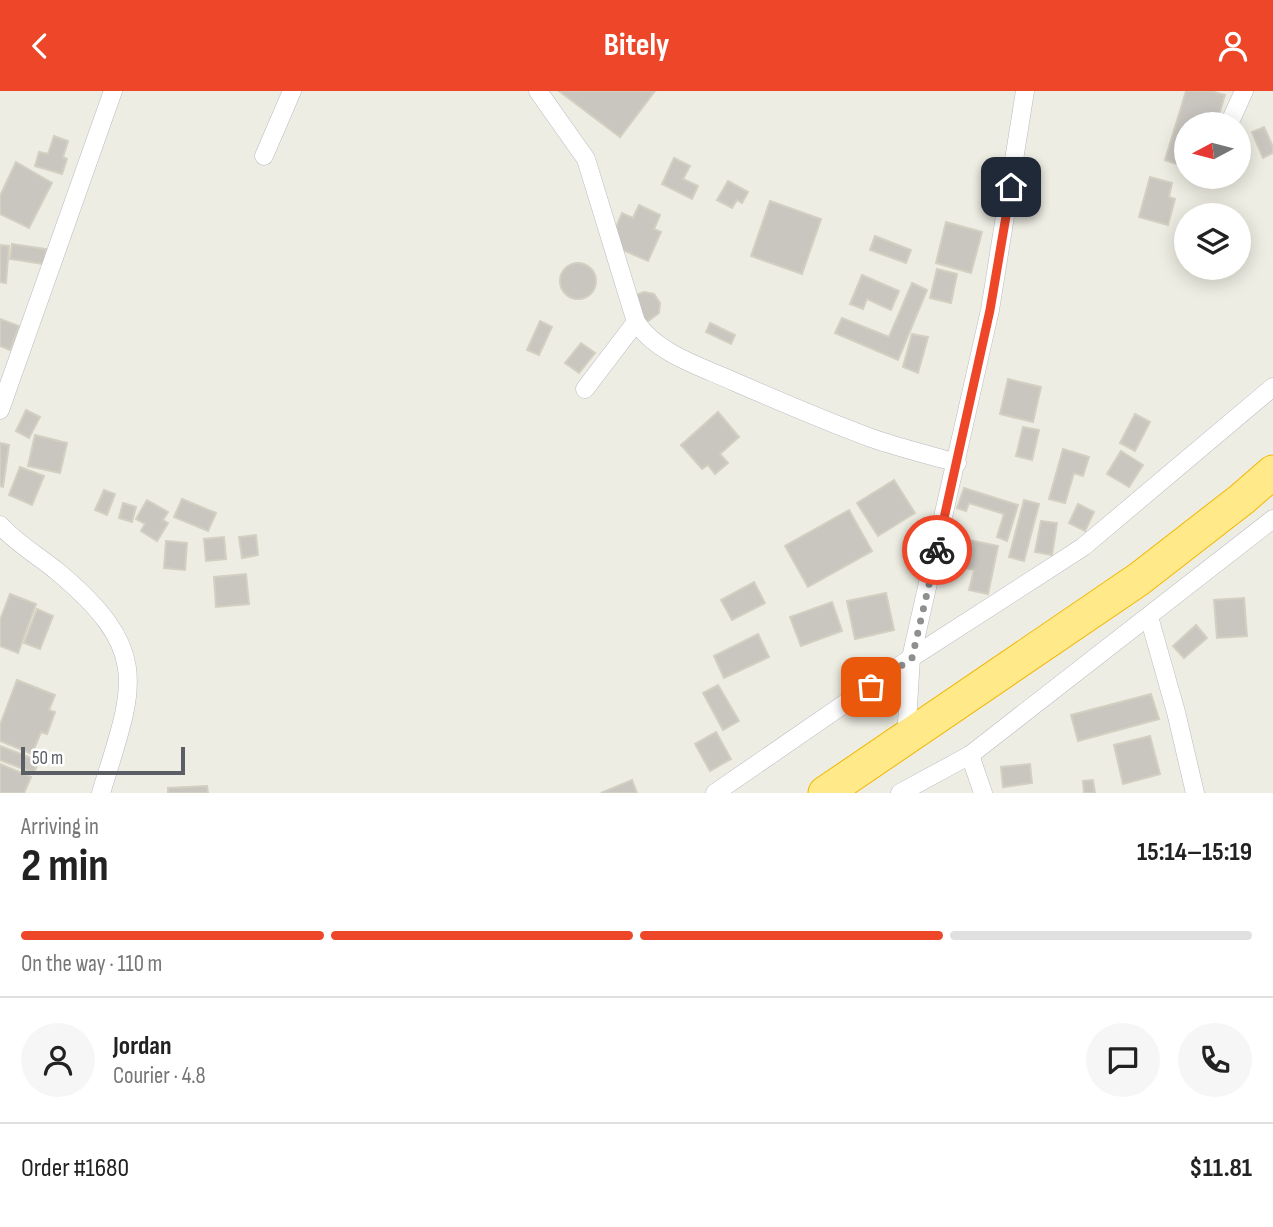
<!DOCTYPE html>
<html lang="en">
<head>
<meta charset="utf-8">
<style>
  :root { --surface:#fff; --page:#f6f6f6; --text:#222; --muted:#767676; --line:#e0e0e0; --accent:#ee4629 }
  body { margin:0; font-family:"Sofia Sans Condensed",sans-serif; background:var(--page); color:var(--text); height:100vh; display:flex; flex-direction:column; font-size:26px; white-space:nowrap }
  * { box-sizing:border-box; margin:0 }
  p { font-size:23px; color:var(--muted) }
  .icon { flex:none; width:38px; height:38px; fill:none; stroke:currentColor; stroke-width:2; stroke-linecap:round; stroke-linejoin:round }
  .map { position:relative; height:702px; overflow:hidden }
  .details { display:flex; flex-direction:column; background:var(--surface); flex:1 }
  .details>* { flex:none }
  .needle { width:46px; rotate:263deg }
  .controls { position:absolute; left:1174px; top:21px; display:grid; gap:14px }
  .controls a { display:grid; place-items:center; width:77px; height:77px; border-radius:50%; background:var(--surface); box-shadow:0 4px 18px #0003; font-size:35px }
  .scale { position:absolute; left:21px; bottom:18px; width:164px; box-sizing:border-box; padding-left:7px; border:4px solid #5b5e64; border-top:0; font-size:19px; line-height:24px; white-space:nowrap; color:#5b5e64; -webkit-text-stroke:5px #fff; paint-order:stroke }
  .pin { position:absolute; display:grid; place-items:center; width:60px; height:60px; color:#fff; margin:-30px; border-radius:14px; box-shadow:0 4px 10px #0006 }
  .courier { position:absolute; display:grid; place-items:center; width:70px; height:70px; margin:-35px; border:5px solid #ee4629; border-radius:50%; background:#fff; color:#222; box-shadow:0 2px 9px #0007 }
  .headline em { font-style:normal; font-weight:700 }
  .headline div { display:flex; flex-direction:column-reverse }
  .headline { display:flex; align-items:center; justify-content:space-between; height:119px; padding:0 21px }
  h1 { font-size:46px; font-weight:700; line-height:52px }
  .bar { display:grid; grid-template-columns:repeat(4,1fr); gap:10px 7px; align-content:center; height:84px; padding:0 21px }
  .bar i { height:9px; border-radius:5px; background:var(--line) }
  .bar .on { background:var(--accent) }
  .bar p { grid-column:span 4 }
  .line { display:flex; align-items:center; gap:18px; padding:0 21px; border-top:2px solid var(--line) }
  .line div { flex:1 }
  .round { display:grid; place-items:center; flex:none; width:74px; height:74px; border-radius:37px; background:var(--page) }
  header { display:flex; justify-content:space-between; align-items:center; height:91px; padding:0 21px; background:var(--accent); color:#fff; font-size:32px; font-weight:700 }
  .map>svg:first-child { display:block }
  .building { fill:#c9c6c0; stroke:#d3cfc1; stroke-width:2 }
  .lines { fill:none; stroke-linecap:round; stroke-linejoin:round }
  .street-casing { stroke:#b8bac0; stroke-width:19 }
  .highway-casing { stroke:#f1b700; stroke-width:35 }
  .street { stroke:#fff; stroke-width:18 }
  .highway { stroke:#ffe989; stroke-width:33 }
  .done { stroke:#8e9090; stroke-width:7; stroke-dasharray:0 12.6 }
  .route { stroke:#ee4629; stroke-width:9 }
</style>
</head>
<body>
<header><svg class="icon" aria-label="back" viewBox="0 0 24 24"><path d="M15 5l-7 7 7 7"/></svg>Bitely<svg class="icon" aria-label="person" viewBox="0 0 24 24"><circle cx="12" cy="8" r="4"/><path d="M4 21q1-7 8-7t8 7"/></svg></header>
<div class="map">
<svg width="1273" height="702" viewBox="0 0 1273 702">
  <rect width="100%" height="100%" fill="#eeede3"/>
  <g class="building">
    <path d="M 559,0 L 655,0 L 620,46 Z"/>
    <path d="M 1186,0 L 1211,0 L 1225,4 L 1216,33 L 1186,33 L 1186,76 L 1165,69 Z"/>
    <path d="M 1264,36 L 1273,56 L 1273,62 L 1263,67 L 1252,41 Z"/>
    <path d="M 54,45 L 68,50 L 63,66 L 67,68 L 62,83 L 35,75 L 39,61 L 48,63 Z"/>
    <path d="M 674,67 L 690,75 L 683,88 L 698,95 L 692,108 L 662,93 Z"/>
    <path d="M 16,71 L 52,92 L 29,137 L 0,123 L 0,105 Z"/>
    <path d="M 1150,86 L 1172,92 L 1169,106 L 1175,108 L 1168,134 L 1139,126 Z"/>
    <path d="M 728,90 L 748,101 L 742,112 L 737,109 L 732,117 L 717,109 Z"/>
    <path d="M 770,110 L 821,128 L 802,183 L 751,165 Z"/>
    <path d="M 639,114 L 660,124 L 654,138 L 661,141 L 648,170 L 609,153 L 622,122 L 633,127 Z"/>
    <path d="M 946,131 L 982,141 L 971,182 L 936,172 Z"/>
    <path d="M 875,145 L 911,159 L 906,172 L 870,159 Z"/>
    <path d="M 12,153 L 46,158 L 44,173 L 10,168 Z"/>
    <path d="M 0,154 L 9,155 L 6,192 L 0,191 Z"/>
    <circle cx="578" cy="190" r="18"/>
    <path d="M 937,178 L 957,183 L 951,212 L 930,207 Z"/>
    <path d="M 862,184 L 899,200 L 891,219 L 867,208 L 863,218 L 850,213 Z"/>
    <path d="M 912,192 L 927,199 L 898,269 L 835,242 L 842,227 L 889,246 Z"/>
    <path d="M 644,201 L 654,203 L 660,212 L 659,222 L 647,231 L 630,212 L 636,204 Z"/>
    <path d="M 0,228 L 19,235 L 10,259 L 0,255 Z"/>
    <path d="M 540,230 L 552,236 L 539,264 L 527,259 Z"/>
    <path d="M 710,232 L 735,244 L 731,253 L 706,241 Z"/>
    <path d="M 912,243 L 928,246 L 918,282 L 903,276 Z"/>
    <path d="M 581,252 L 595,262 L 579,282 L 565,272 Z"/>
    <path d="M 1008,288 L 1041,296 L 1033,331 L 1000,323 Z"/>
    <path d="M 26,319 L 40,326 L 29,347 L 16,340 Z"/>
    <path d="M 718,321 L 739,346 L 720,363 L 728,372 L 715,383 L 708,374 L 702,378 L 681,354 Z"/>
    <path d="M 1135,323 L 1150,331 L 1135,360 L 1120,352 Z"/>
    <path d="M 1023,336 L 1039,339 L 1032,369 L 1016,365 Z"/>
    <path d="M 35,344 L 67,352 L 60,382 L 28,375 Z"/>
    <path d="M 0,352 L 9,354 L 3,396 L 0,395 Z"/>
    <path d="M 1063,358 L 1089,366 L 1083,385 L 1074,382 L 1065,412 L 1049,408 Z"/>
    <path d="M 1121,360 L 1143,374 L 1129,396 L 1107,383 Z"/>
    <path d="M 20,376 L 44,385 L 32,414 L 9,404 Z"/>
    <path d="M 894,389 L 915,422 L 878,445 L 857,412 Z"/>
    <path d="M 964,397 L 1018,414 L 1007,450 L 997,446 L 1004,423 L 969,412 L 966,420 L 957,417 Z"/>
    <path d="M 104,399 L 115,403 L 107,424 L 95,419 Z"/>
    <path d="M 182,408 L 216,422 L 208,440 L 174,426 Z"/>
    <path d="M 147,409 L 168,421 L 163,429 L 168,432 L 157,450 L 141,440 L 145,433 L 136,428 Z"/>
    <path d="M 1024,409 L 1039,413 L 1024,470 L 1009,466 Z"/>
    <path d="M 123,412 L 136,416 L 132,431 L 119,427 Z"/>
    <path d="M 1078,413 L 1094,421 L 1085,440 L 1069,432 Z"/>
    <path d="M 849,419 L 872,460 L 808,496 L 785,455 Z"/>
    <path d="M 1041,430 L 1057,432 L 1052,464 L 1035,461 Z"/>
    <path d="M 256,444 L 258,464 L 242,467 L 239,446 Z"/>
    <path d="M 224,446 L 226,468 L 206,470 L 204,448 Z"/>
    <path d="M 955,446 L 998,455 L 988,503 L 969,499 L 974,479 L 949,473 Z"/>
    <path d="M 166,450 L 187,452 L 185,479 L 164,477 Z"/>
    <path d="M 246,483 L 249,513 L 216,516 L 214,486 Z"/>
    <path d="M 754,491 L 765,512 L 732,529 L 721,509 Z"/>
    <path d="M 886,502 L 894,539 L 855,548 L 847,510 Z"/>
    <path d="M 10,503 L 36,513 L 18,562 L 0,555 L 0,529 Z"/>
    <path d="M 1244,507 L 1247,545 L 1217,547 L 1214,509 Z"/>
    <path d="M 832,511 L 842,540 L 801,555 L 790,526 Z"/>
    <path d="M 37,518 L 53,525 L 40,558 L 24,552 Z"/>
    <path d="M 1196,534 L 1207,547 L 1184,567 L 1173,555 Z"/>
    <path d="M 758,543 L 769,566 L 724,587 L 714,565 Z"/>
    <path d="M 17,589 L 55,604 L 49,619 L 55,621 L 47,643 L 41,641 L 32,663 L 0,650 L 0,634 Z"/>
    <path d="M 718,594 L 739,630 L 723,639 L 703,602 Z"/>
    <path d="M 1151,603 L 1159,628 L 1078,650 L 1071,624 Z"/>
    <path d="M 716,641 L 731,668 L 710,680 L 695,653 Z"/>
    <path d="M 1150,645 L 1160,683 L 1123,693 L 1114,654 Z"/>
    <path d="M 0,655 L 39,670 L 34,682 L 0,669 Z"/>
    <path d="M 0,673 L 31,686 L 24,702 L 0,702 Z"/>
    <path d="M 1030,673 L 1032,692 L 1003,696 L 1001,676 Z"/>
    <path d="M 632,689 L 637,702 L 601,702 Z"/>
    <path d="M 1093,689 L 1095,702 L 1084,702 L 1083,690 Z"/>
    <path d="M 207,695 L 208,702 L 168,702 L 168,697 Z"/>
  </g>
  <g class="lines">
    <g class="street-casing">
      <g id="street">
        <path d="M 538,0 L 586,68 L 636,231 C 657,263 702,276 735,291 C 781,311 827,331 874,348 C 901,357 929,364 957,372"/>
        <path d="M 1229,33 L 1244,0"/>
        <path d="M 264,65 L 292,0"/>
        <path d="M 585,298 L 636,231"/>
        <path d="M 0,319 L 113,0"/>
        <path d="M 0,434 C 17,453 39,465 58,481 C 153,561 134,595 101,702"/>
        <path d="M 1149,526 L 1176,621 L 1195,702"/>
        <path d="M 906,648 L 911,567 L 990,219 L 1025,0"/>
        <path d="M 970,664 L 983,702"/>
        <path d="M 715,702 L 911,567 L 1083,456 L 1273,296"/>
        <path d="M 900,702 L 970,664 L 1273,428"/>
      </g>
    </g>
    <g class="highway-casing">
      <path id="highway" d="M 825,702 L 1139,488 L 1242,408 L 1273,381"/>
    </g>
    <use href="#street" class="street"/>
    <use href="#highway" class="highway"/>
  </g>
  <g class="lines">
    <path class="done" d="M 871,596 L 912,567 L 937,459"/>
    <path class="route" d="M 937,459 L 990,219 L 1011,96"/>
  </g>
</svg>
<div class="controls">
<a><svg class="needle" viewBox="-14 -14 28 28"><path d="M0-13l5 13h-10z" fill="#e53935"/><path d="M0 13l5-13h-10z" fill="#767676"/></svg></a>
<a><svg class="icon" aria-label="layers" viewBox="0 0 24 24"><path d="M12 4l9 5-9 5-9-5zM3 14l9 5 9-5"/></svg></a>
</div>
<div class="scale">50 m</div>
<div class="pin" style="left:871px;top:596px;background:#ea580c"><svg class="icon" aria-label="bag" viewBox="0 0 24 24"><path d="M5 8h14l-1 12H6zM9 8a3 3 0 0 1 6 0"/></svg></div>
<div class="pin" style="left:1011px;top:96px;background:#1f2937"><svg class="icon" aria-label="home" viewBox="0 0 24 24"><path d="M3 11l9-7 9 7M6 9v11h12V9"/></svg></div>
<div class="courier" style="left:937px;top:459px"><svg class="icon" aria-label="bike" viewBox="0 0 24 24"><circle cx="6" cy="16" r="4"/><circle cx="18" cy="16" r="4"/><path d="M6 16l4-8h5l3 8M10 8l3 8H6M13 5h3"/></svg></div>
</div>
<section class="details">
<div class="headline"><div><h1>2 min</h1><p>Arriving in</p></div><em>15:14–15:19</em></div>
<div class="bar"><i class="on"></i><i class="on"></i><i class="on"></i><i></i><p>On the way · 110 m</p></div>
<div class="line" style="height:126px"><a class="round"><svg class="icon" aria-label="person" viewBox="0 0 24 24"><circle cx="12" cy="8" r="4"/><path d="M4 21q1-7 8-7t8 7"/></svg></a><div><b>Jordan</b><p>Courier · 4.8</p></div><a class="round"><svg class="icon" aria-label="chat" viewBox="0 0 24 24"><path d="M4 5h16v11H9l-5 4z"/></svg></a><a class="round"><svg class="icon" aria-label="phone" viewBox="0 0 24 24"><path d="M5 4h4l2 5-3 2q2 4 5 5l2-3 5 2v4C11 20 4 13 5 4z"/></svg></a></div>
<div class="line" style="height:91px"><div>Order #1680</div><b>$11.81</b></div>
</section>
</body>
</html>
